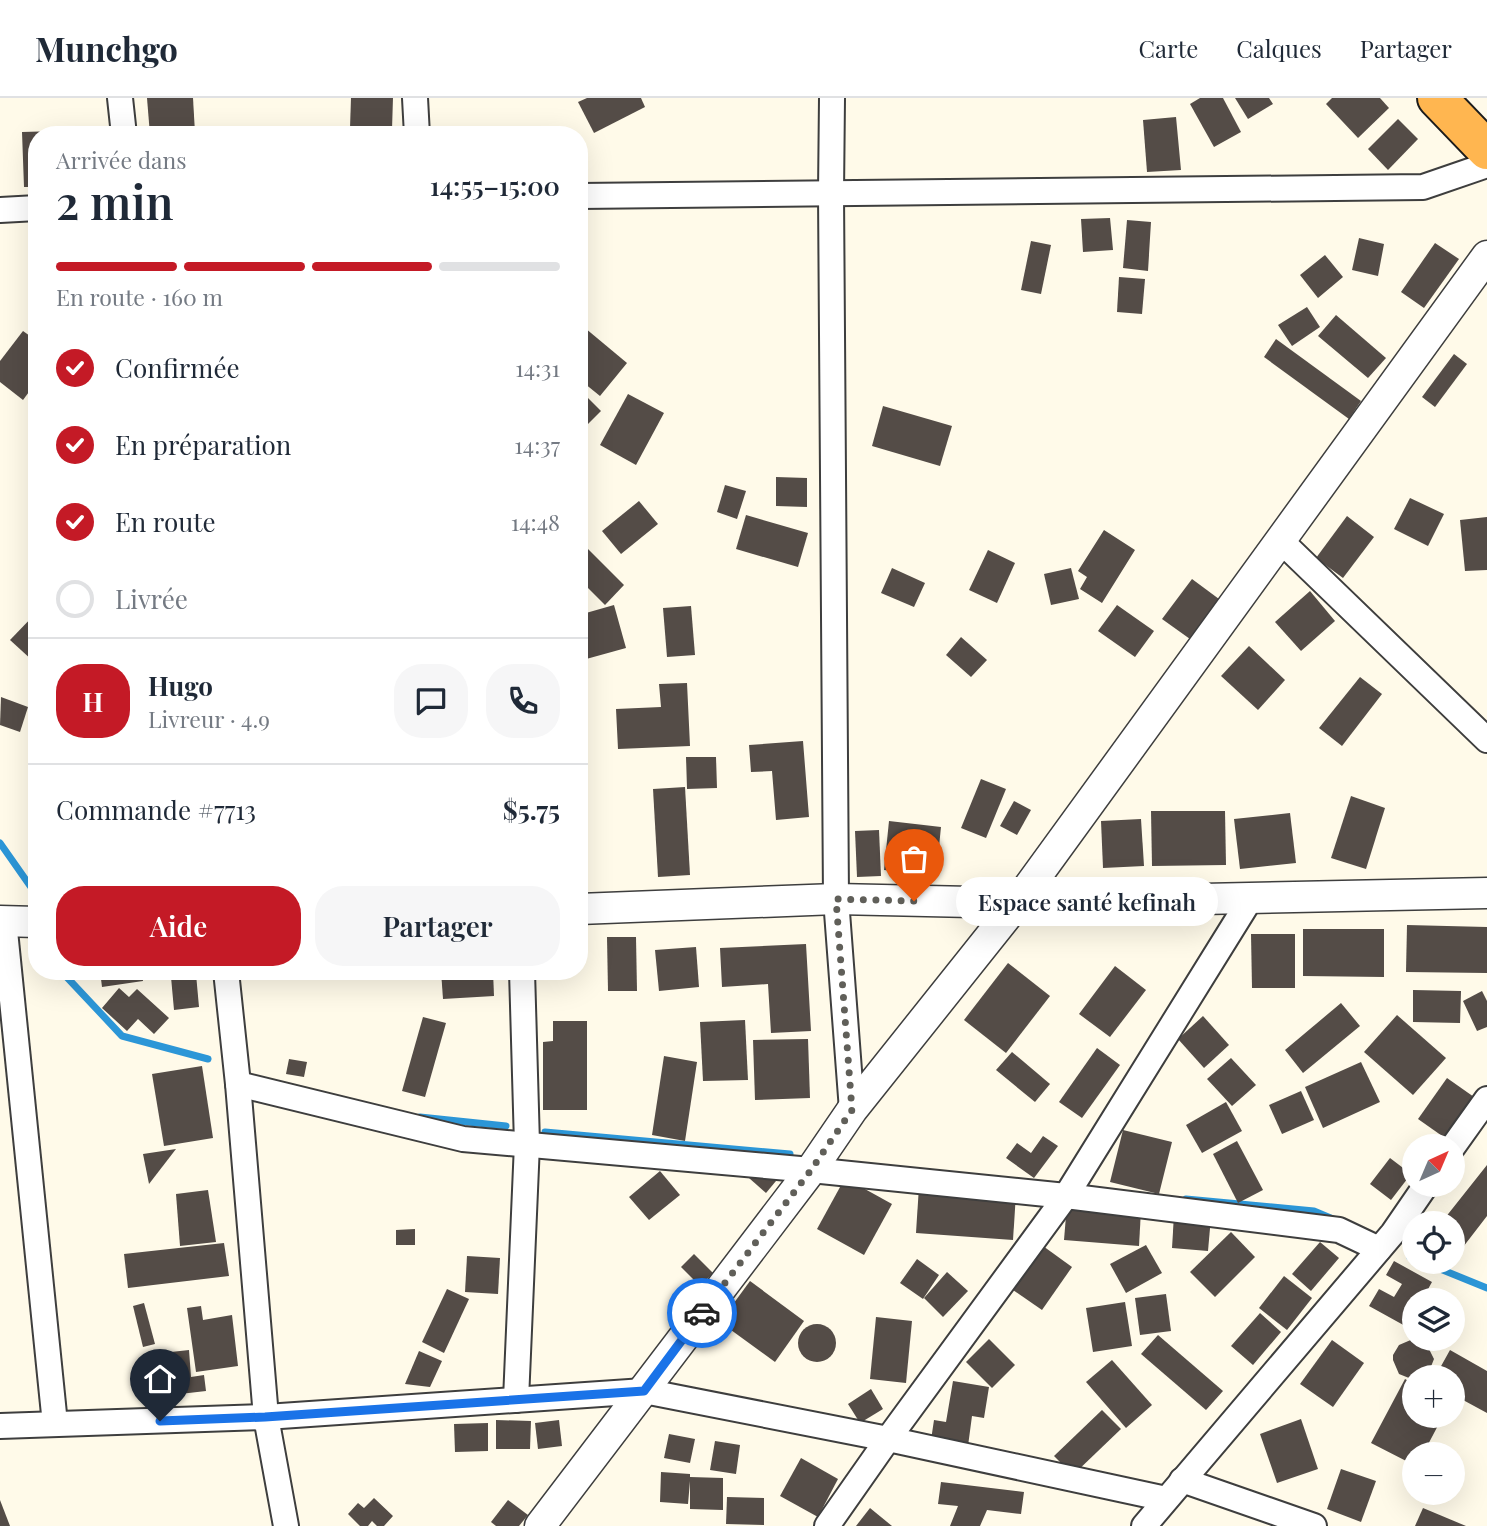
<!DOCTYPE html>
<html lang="fr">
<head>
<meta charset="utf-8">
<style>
  :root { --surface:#fff; --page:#f6f6f7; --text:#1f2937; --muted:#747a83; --line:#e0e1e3; --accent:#c41a26 }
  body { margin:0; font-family:"Playfair Display",serif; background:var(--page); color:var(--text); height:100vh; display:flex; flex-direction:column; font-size:26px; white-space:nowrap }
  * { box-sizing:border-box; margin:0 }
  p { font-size:23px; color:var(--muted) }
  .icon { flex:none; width:38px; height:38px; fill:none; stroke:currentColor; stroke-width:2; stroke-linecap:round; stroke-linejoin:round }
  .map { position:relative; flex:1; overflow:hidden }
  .side { position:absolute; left:28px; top:28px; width:560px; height:854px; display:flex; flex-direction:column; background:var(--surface); border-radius:28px; box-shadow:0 7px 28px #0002 }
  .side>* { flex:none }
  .needle { width:46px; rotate:44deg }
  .tools { position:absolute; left:1402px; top:1036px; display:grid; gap:14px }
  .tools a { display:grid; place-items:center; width:63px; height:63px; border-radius:50%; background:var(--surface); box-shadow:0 7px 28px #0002; font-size:35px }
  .pin { position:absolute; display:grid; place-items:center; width:60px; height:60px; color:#fff; margin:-72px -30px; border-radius:50% 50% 50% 0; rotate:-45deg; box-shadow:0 0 7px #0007 }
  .pin .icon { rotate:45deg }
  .courier { position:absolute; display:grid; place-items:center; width:70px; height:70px; margin:-35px; border:5px solid #1a73e8; border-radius:50%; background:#fff; color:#222; box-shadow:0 2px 9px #0007 }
  .bubble { position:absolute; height:49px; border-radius:24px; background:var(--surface); box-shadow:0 7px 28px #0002; font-size:23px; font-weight:600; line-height:49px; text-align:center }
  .headline em { font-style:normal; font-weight:600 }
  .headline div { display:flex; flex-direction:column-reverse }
  .headline { display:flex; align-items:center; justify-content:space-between; height:119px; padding:0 28px }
  h1 { font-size:46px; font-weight:600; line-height:52px }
  .bar { display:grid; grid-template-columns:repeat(4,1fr); gap:10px 7px; align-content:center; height:84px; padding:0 28px }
  .bar i { height:9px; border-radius:5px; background:var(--line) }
  .bar .active { background:var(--accent) }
  .bar p { grid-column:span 4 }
  .line { display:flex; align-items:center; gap:18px; padding:0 28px; border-top:2px solid var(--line) }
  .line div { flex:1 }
  .round { display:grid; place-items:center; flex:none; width:74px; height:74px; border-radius:28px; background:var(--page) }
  ol { padding:0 28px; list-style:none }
  li { display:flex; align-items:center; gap:21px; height:77px }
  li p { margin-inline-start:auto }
  li .icon { padding:7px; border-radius:50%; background:var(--accent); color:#fff; stroke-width:4 }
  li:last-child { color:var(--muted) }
  li i { width:38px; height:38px; border:4px solid var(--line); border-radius:50% }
  .action { display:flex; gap:14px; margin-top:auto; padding:14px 28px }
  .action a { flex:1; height:80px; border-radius:28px; background:var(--accent); color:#fff; font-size:28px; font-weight:600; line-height:80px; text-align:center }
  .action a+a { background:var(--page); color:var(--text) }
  header { display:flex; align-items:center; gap:42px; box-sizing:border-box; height:98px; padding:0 35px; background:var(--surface); border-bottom:2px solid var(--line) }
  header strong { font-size:33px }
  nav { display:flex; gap:38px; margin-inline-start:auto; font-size:24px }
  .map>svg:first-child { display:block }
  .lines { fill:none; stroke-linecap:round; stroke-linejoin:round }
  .stream { stroke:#2c96d7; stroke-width:7 }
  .building { fill:#544c47 }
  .minor-casing { stroke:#3e3e3e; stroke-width:28 }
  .tertiary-casing { stroke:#3e3e3e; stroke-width:33 }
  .trunk-casing { stroke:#1c1c1c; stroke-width:42 }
  .minor { stroke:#fff; stroke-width:24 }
  .tertiary { stroke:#fff; stroke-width:30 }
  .trunk { stroke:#ffb650; stroke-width:38 }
  .done { stroke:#605f59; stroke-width:7; stroke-dasharray:0 12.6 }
  .route { stroke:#1a73e8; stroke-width:9 }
</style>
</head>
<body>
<header>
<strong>Munchgo</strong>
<nav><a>Carte</a><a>Calques</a><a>Partager</a></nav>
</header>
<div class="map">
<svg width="1487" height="1428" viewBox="0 0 1487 1428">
  <rect width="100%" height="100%" fill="#fffae9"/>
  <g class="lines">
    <g class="stream">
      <path d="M 0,745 L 33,792"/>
      <path d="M 61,873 L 122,938 L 208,961"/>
      <path d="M 420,1019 L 506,1028"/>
      <path d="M 545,1034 L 790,1056"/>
      <path d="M 1186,1101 L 1314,1113 L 1333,1121"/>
      <path d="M 1410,1159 L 1414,1160"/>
      <path d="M 1423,1164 L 1487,1190"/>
    </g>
  </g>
  <g class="building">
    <path d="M 147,0 L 193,0 L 195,35 L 150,37 Z"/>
    <path d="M 351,0 L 393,0 L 392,31 L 350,30 Z"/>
    <path d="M 587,0 L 641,0 L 645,9 L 594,35 L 578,4 Z"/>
    <path d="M 1200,0 L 1223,0 L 1241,34 L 1214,49 L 1190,6 Z"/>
    <path d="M 1235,0 L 1269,0 L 1273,6 L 1248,21 Z"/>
    <path d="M 1332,0 L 1380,0 L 1389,10 L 1358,40 L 1326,6 Z"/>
    <path d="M 1176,19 L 1181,72 L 1147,74 L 1143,22 Z"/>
    <path d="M 1398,21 L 1418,41 L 1388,72 L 1368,51 Z"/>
    <path d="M 93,32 L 93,37 L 37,37 L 37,89 L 24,89 L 22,34 Z"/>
    <path d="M 1110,120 L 1113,152 L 1083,154 L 1081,121 Z"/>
    <path d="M 1127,122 L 1151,124 L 1148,173 L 1123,170 Z"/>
    <path d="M 1359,140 L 1384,146 L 1378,178 L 1352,172 Z"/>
    <path d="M 1031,143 L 1051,147 L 1041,196 L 1021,192 Z"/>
    <path d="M 1435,145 L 1459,161 L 1424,210 L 1401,194 Z"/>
    <path d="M 1325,157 L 1343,179 L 1318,200 L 1300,177 Z"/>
    <path d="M 1119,179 L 1145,181 L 1142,216 L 1117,214 Z"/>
    <path d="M 1307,209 L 1320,229 L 1292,248 L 1278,227 Z"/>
    <path d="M 1336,217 L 1386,260 L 1368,280 L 1318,238 Z"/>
    <path d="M 579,225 L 627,265 L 600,298 L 579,281 Z"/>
    <path d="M 23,233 L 37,243 L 37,283 L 23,302 L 0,284 L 0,263 Z"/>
    <path d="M 1276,241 L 1361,303 L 1349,321 L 1264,259 Z"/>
    <path d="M 1454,256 L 1467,266 L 1435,309 L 1422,299 Z"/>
    <path d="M 581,293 L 601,313 L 579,335 L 579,295 Z"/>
    <path d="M 628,296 L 664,315 L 636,367 L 600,347 Z"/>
    <path d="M 883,308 L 952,328 L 940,368 L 872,348 Z"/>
    <path d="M 776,379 L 807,380 L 807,409 L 776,408 Z"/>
    <path d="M 725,387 L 746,393 L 737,421 L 717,414 Z"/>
    <path d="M 1410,400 L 1444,416 L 1428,448 L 1394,431 Z"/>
    <path d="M 639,403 L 658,426 L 621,456 L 602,433 Z"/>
    <path d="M 746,417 L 808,435 L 798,469 L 736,451 Z"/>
    <path d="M 1347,418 L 1374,439 L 1343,480 L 1316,460 Z"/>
    <path d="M 1487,419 L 1487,472 L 1465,473 L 1460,422 Z"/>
    <path d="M 1104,432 L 1135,452 L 1102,505 L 1080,491 L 1087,479 L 1078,473 Z"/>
    <path d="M 581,444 L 624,487 L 605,507 L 579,481 L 579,446 Z"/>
    <path d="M 988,452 L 1015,465 L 997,505 L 969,492 Z"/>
    <path d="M 892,470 L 925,485 L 914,509 L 881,495 Z"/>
    <path d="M 1071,470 L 1079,501 L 1051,507 L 1044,476 Z"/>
    <path d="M 1192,481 L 1219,501 L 1190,541 L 1162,521 Z"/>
    <path d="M 1310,493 L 1335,523 L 1301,553 L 1275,524 Z"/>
    <path d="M 614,507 L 626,550 L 579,563 L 579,517 Z"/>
    <path d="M 1117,507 L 1154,533 L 1135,559 L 1098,533 Z"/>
    <path d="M 691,508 L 695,557 L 667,559 L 663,510 Z"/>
    <path d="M 37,514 L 37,559 L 33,563 L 10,542 Z"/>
    <path d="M 961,539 L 987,562 L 971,579 L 946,557 Z"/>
    <path d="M 1249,548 L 1285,582 L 1258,612 L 1221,578 Z"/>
    <path d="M 1360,579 L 1382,596 L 1342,648 L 1319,630 Z"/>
    <path d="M 687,585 L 690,648 L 618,651 L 616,611 L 661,609 L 659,586 Z"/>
    <path d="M 1,599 L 28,609 L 20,634 L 0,627 Z"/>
    <path d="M 803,643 L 809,719 L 776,722 L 772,673 L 751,674 L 749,647 Z"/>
    <path d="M 686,659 L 716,659 L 717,690 L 687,691 Z"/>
    <path d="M 981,681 L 1006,691 L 986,740 L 961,730 Z"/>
    <path d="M 685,689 L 690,777 L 658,779 L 653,691 Z"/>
    <path d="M 1351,698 L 1385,710 L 1366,771 L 1331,760 Z"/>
    <path d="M 1014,703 L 1031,712 L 1017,737 L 1000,728 Z"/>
    <path d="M 1151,713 L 1225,713 L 1226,767 L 1152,768 Z"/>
    <path d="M 1290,715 L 1296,765 L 1240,771 L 1234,721 Z"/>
    <path d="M 1141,721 L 1144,768 L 1103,770 L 1101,723 Z"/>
    <path d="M 889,723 L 941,729 L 936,778 L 884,772 Z"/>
    <path d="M 879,732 L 881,778 L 857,779 L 855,733 Z"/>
    <path d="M 1407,827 L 1487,829 L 1487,875 L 1406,874 Z"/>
    <path d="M 1303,831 L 1384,831 L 1384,879 L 1303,878 Z"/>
    <path d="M 1251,836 L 1295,836 L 1295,890 L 1252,890 Z"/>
    <path d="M 607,839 L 636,839 L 637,893 L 608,893 Z"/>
    <path d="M 806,846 L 811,933 L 771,935 L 768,886 L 722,889 L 720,850 Z"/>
    <path d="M 696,849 L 699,889 L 659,893 L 655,852 Z"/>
    <path d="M 1008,865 L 1050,898 L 1006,955 L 964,922 Z"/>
    <path d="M 1115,868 L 1146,892 L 1110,939 L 1079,916 Z"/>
    <path d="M 100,873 L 142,873 L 143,883 L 102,889 Z"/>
    <path d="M 441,873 L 493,873 L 494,898 L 443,901 Z"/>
    <path d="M 196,876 L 199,909 L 174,912 L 171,879 Z"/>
    <path d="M 119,890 L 129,899 L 137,891 L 169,920 L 154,936 L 138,921 L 127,933 L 102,910 Z"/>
    <path d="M 1413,892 L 1461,893 L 1460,925 L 1413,924 Z"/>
    <path d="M 1482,893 L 1487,903 L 1487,929 L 1477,933 L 1463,903 Z"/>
    <path d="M 1341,905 L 1360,928 L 1303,975 L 1285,952 Z"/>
    <path d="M 1397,917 L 1446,960 L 1413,997 L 1364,954 Z"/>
    <path d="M 1203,918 L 1229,947 L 1204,970 L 1178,941 Z"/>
    <path d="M 423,919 L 446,925 L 425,999 L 402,993 Z"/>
    <path d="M 745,922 L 748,982 L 703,983 L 700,924 Z"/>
    <path d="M 553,923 L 587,923 L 587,1012 L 543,1012 L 543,944 L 553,943 Z"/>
    <path d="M 808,941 L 810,1000 L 755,1002 L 753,942 Z"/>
    <path d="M 1097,950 L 1120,967 L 1082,1020 L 1059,1004 Z"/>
    <path d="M 1012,954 L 1050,986 L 1035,1004 L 996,972 Z"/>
    <path d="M 664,958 L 697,964 L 685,1043 L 652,1037 Z"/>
    <path d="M 1231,960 L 1256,987 L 1232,1008 L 1207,981 Z"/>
    <path d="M 289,961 L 307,964 L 304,979 L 286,976 Z"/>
    <path d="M 1361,964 L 1380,1004 L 1323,1030 L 1305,989 Z"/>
    <path d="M 202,968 L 213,1040 L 164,1048 L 152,976 Z"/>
    <path d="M 1447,980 L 1474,999 L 1445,1040 L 1418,1021 Z"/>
    <path d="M 1301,993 L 1314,1022 L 1282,1036 L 1269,1007 Z"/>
    <path d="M 1226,1004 L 1242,1033 L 1202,1055 L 1186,1027 Z"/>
    <path d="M 1123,1032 L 1172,1044 L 1159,1096 L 1110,1084 Z"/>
    <path d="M 1043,1038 L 1058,1048 L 1034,1080 L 1006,1060 L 1017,1045 L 1031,1055 Z"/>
    <path d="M 1237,1043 L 1263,1092 L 1238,1105 L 1213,1056 Z"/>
    <path d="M 176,1051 L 149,1086 L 143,1056 Z"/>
    <path d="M 1390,1060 L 1411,1076 L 1391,1102 L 1370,1086 Z"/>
    <path d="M 1487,1067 L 1487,1118 L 1460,1153 L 1452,1147 L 1452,1125 L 1441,1125 Z"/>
    <path d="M 760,1068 L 776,1083 L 766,1095 L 749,1080 Z"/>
    <path d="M 660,1073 L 680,1097 L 649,1122 L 629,1099 Z"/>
    <path d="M 845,1080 L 892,1106 L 864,1157 L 817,1131 Z"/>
    <path d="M 919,1088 L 1016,1096 L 1013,1142 L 916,1135 Z"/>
    <path d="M 208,1092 L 216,1144 L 180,1148 L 176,1096 Z"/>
    <path d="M 1067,1106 L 1141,1112 L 1139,1148 L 1064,1142 Z"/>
    <path d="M 1174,1117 L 1211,1119 L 1208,1153 L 1172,1150 Z"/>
    <path d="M 415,1131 L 415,1147 L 396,1147 L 396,1132 Z"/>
    <path d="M 1231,1134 L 1255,1159 L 1215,1199 L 1190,1174 Z"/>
    <path d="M 1320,1144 L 1339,1160 L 1311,1193 L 1292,1176 Z"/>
    <path d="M 224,1145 L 229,1178 L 128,1190 L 124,1156 Z"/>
    <path d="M 1146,1147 L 1162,1175 L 1126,1195 L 1110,1166 Z"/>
    <path d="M 1043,1148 L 1072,1169 L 1042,1212 L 1013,1192 Z"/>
    <path d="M 694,1156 L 713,1175 L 700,1188 L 681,1169 Z"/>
    <path d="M 467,1158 L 500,1160 L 498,1196 L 465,1194 Z"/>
    <path d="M 917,1161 L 939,1177 L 923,1201 L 900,1185 Z"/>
    <path d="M 1394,1163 L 1432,1184 L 1422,1202 L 1414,1202 L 1414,1216 L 1407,1229 L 1369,1208 L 1379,1191 L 1394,1199 L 1402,1186 L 1386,1177 Z"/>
    <path d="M 947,1174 L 968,1193 L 943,1219 L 924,1200 Z"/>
    <path d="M 1284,1178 L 1312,1200 L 1287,1232 L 1259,1210 Z"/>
    <path d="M 750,1183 L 804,1223 L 775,1264 L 720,1224 Z"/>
    <path d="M 447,1191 L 469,1201 L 444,1255 L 422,1244 Z"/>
    <path d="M 1166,1196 L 1171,1233 L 1140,1237 L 1135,1200 Z"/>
    <path d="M 1125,1204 L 1132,1248 L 1093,1254 L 1086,1210 Z"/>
    <path d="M 144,1205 L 155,1246 L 143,1249 L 133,1208 Z"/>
    <path d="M 201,1208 L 203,1222 L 232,1217 L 238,1268 L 196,1274 L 187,1210 Z"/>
    <path d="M 1260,1215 L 1281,1234 L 1253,1267 L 1231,1248 Z"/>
    <path d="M 876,1219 L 912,1223 L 906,1285 L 870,1281 Z"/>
    <circle cx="817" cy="1245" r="19"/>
    <path d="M 1158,1237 L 1223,1293 L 1206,1312 L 1141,1256 Z"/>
    <path d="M 989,1241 L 1015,1267 L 992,1290 L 966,1264 Z"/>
    <path d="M 1413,1241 L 1424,1243 L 1427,1247 L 1434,1261 L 1428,1276 L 1420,1279 L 1414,1279 L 1414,1282 L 1399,1276 L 1393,1262 L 1393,1257 L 1399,1247 Z"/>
    <path d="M 1332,1242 L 1364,1265 L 1333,1309 L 1300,1286 Z"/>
    <path d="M 189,1252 L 191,1279 L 204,1277 L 206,1293 L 154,1299 L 150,1261 L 163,1259 L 162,1255 Z"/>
    <path d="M 1450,1252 L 1487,1273 L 1487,1315 L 1452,1296 L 1452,1279 L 1435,1279 Z"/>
    <path d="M 419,1253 L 442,1263 L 430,1289 L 405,1286 Z"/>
    <path d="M 1112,1262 L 1152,1307 L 1126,1330 L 1086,1284 Z"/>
    <path d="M 1405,1281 L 1414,1286 L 1414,1318 L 1443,1318 L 1423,1356 L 1414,1356 L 1414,1367 L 1371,1345 Z"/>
    <path d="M 953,1283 L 989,1289 L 984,1320 L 972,1318 L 968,1348 L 931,1342 L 934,1322 L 946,1324 Z"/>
    <path d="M 871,1291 L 883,1311 L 860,1325 L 848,1306 Z"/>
    <path d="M 1102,1312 L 1121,1331 L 1073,1377 L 1054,1358 Z"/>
    <path d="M 1301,1321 L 1318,1371 L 1277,1385 L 1260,1336 Z"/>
    <path d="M 496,1322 L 531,1323 L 530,1351 L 496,1351 Z"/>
    <path d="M 559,1322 L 562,1348 L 538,1351 L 535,1325 Z"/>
    <path d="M 488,1325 L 488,1353 L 455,1354 L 454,1326 Z"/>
    <path d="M 669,1336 L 695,1341 L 690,1365 L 664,1360 Z"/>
    <path d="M 715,1343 L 740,1347 L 736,1376 L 710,1372 Z"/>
    <path d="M 801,1360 L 838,1381 L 818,1419 L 780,1398 Z"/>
    <path d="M 1341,1371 L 1376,1383 L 1361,1424 L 1327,1411 Z"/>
    <path d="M 661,1374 L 690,1376 L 690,1379 L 723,1380 L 723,1412 L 690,1411 L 690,1383 L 688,1406 L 660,1404 Z"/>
    <path d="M 941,1384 L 1024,1394 L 1021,1416 L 987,1412 L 980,1428 L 950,1428 L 958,1408 L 938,1406 Z"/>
    <path d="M 727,1399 L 764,1400 L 764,1427 L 726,1426 Z"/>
    <path d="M 374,1400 L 393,1418 L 384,1428 L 377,1428 L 372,1423 L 368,1428 L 360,1428 L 348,1416 L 358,1405 L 364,1410 Z"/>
    <path d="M 0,1402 L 10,1428 L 0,1428 Z"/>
    <path d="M 508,1402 L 528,1417 L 519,1428 L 496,1428 L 491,1424 Z"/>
    <path d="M 870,1410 L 892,1428 L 856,1428 Z"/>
    <path d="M 1423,1410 L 1466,1428 L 1415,1428 Z"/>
  </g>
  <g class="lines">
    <g class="minor-casing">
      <g id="minor">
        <path d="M 120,0 L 124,37"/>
        <path d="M 415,0 L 417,37"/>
        <path d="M 832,0 L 831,95 L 836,801 L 852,1012"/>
        <path d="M 579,98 L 1423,89 L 1487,67"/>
        <path d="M 0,112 L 37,110"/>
        <path d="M 1280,442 L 1487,642"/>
        <path d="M 4,823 L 55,1326"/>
        <path d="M 226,873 L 238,986 L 266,1319 L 286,1428"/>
        <path d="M 238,986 L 463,1041 L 811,1072 L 1066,1098 L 1339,1132 L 1379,1151"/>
        <path d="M 1452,1050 L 1487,1001"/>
        <path d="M 516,1302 L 527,1046 L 522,873"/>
        <path d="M 0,1328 L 266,1319 L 644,1293 L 888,1341 L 1166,1401"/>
        <path d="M 1182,1382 L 1314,1428"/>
        <path d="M 827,1428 L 888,1341 L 1066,1098 L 1251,800"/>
        <path d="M 1144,1428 L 1393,1135 L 1426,1087"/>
      </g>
    </g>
    <g class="tertiary-casing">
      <g id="tertiary">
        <path d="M 579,811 L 836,801 L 1017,805 L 1487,795"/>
        <path d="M 0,823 L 37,824"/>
        <path d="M 540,1428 L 811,1072 L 852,1012 L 1017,805 L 1487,158"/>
      </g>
    </g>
    <g class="trunk-casing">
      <path id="trunk" d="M 1437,0 L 1487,52"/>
    </g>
    <use href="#minor" class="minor"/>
    <use href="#tertiary" class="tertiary"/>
    <use href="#trunk" class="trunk"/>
  </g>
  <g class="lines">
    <path class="done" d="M 702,1215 L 811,1072 L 852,1012 L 836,801 L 914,803"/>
    <path class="route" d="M 160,1323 L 265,1319 L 644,1293 L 702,1215"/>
  </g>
</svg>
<div class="tools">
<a><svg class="needle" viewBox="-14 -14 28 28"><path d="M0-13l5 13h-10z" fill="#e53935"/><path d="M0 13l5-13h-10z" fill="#747a83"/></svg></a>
<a><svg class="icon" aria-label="locate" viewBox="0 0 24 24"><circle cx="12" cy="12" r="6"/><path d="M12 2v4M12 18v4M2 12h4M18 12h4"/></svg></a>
<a><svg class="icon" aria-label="layers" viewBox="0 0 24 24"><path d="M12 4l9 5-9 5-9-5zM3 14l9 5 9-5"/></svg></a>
<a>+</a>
<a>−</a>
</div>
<div class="pin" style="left:914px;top:803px;background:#ea580c"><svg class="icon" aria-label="bag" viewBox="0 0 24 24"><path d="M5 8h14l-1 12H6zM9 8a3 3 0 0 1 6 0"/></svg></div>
<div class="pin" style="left:160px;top:1323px;background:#1f2937"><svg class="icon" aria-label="home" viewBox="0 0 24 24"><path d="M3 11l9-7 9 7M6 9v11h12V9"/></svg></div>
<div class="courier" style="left:702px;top:1215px"><svg class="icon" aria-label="car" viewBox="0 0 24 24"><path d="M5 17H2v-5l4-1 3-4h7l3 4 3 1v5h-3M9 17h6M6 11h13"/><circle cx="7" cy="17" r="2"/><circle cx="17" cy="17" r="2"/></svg></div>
<div class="bubble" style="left:956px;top:779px;width:262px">Espace santé kefinah</div>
<section class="side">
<div class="headline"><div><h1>2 min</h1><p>Arrivée dans</p></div><em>14:55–15:00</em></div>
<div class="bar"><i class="active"></i><i class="active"></i><i class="active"></i><i></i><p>En route · 160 m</p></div>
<ol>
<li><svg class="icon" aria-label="check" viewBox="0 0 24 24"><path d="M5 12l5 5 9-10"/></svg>Confirmée<p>14:31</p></li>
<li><svg class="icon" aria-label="check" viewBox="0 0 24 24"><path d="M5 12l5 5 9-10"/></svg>En préparation<p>14:37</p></li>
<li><svg class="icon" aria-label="check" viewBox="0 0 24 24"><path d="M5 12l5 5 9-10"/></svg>En route<p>14:48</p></li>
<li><i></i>Livrée</li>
</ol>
<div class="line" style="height:126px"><b class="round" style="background:var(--accent);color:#fff">H</b><div><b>Hugo</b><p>Livreur · 4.9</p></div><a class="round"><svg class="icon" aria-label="chat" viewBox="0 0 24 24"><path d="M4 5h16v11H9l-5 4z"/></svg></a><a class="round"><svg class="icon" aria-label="phone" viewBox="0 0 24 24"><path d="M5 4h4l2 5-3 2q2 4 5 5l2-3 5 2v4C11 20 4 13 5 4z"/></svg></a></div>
<div class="line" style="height:91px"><div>Commande #7713</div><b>$5.75</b></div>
<div class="action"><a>Aide</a><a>Partager</a></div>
</section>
</div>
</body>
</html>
